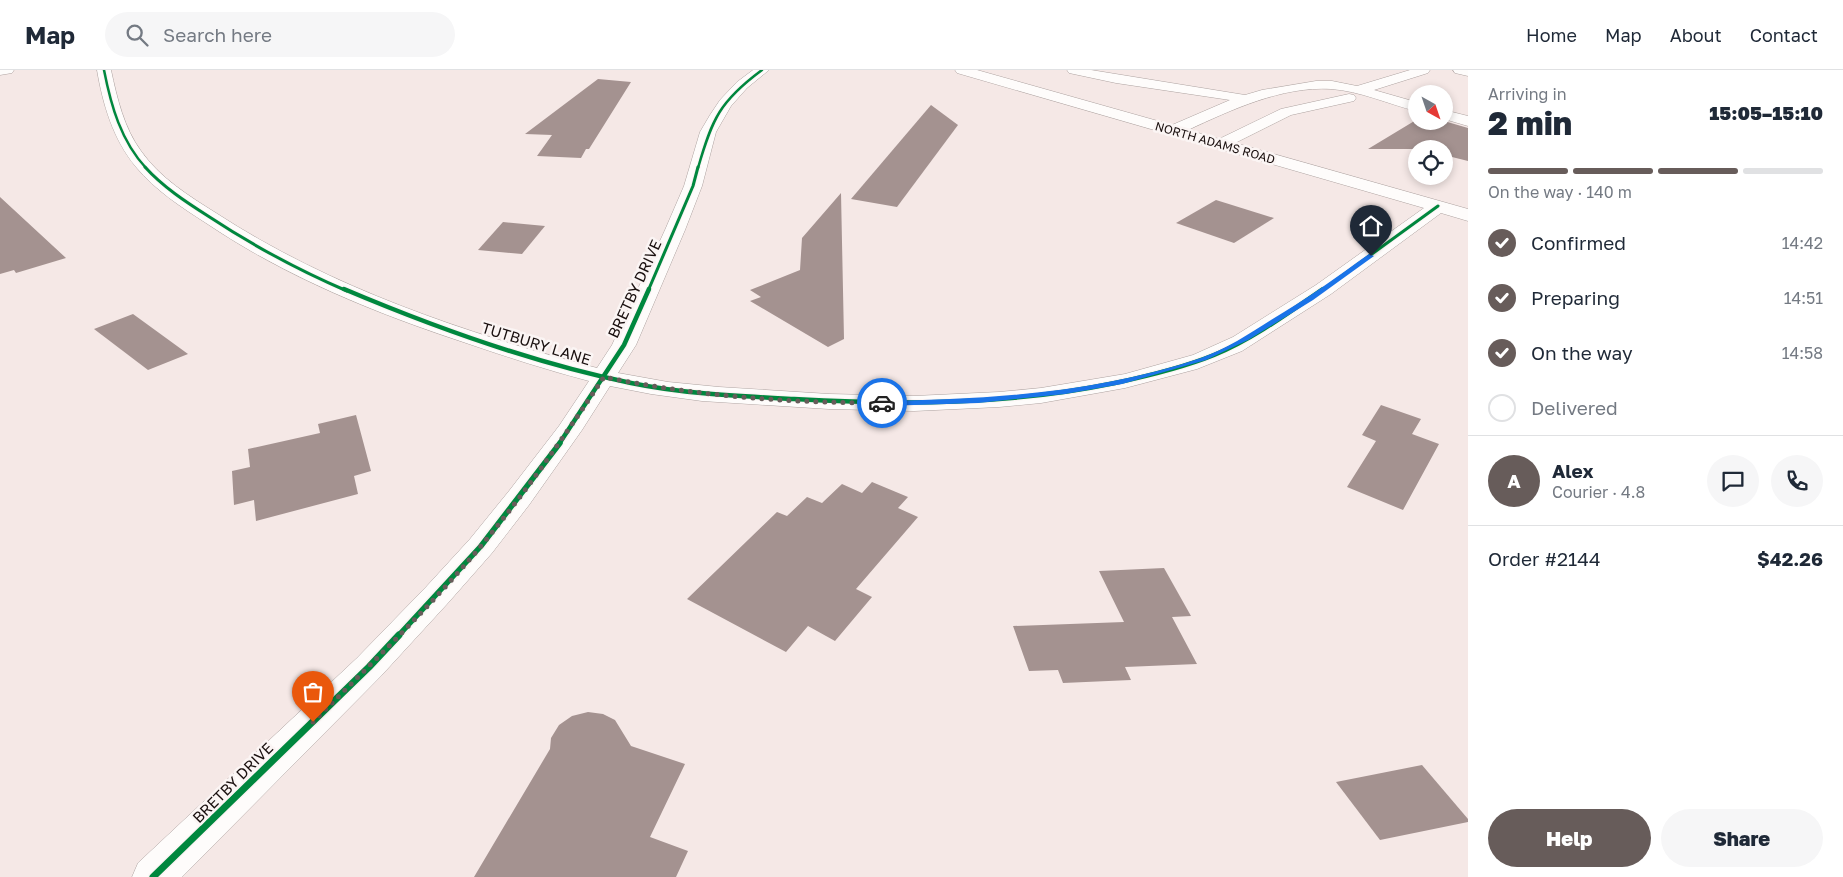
<!DOCTYPE html>
<html lang="en">
<head>
<meta charset="utf-8">
<style>
  :root { --surface:#fff; --page:#f6f6f7; --text:#1f2937; --muted:#747a83; --line:#e0e1e3; --accent:#675c5a }
  body { margin:0; font-family:"Golos Text",sans-serif; background:var(--page); color:var(--text); height:100vh; display:flex; flex-direction:column; font-size:19px; white-space:nowrap }
  * { box-sizing:border-box; margin:0 }
  p { font-size:16px; color:var(--muted) }
  .icon { flex:none; width:28px; height:28px; fill:none; stroke:currentColor; stroke-width:2; stroke-linecap:round; stroke-linejoin:round }
  .map { position:relative; flex:1; overflow:hidden }
  .sheet { display:flex; flex-direction:column; background:var(--surface); width:375px }
  .sheet>* { flex:none }
  .needle { width:32px; rotate:140deg }
  .controls { position:absolute; left:1408px; top:15px; display:grid; gap:10px }
  .controls a { display:grid; place-items:center; width:45px; height:45px; border-radius:50%; background:var(--surface); box-shadow:0 2px 8px #0003; font-size:25px }
  .pin { position:absolute; display:grid; place-items:center; width:42px; height:42px; color:#fff; margin:-51px -21px; border-radius:50% 50% 50% 0; rotate:-45deg; box-shadow:0 0 5px #0007 }
  .pin .icon { rotate:45deg }
  .courier { position:absolute; display:grid; place-items:center; width:50px; height:50px; margin:-25px; border:4px solid #1a73e8; border-radius:50%; background:#fff; color:#222; box-shadow:0 1px 6px #0007 }
  .head em { font-style:normal; font-weight:800 }
  .head div { display:flex; flex-direction:column-reverse }
  .head { display:flex; align-items:center; justify-content:space-between; height:85px; padding:0 20px }
  h1 { font-size:32px; font-weight:800; line-height:38px }
  .bar { display:grid; grid-template-columns:repeat(4,1fr); gap:8px 5px; align-content:center; height:60px; padding:0 20px }
  .bar i { height:6px; border-radius:4px; background:var(--line) }
  .bar .active { background:var(--accent) }
  .bar p { grid-column:span 4 }
  .line { display:flex; align-items:center; gap:12px; padding:0 20px; border-top:1px solid var(--line) }
  .line div { flex:1 }
  .round { display:grid; place-items:center; flex:none; width:52px; height:52px; border-radius:26px; background:var(--page) }
  ol { padding:0 20px; list-style:none }
  li { display:flex; align-items:center; gap:15px; height:55px }
  li p { margin-inline-start:auto }
  li .icon { padding:5px; border-radius:50%; background:var(--accent); color:#fff; stroke-width:4 }
  li:last-child { color:var(--muted) }
  li i { width:28px; height:28px; border:2px solid var(--line); border-radius:50% }
  .action { display:flex; gap:10px; margin-top:auto; padding:10px 20px }
  .action a { flex:1; height:58px; border-radius:30px; background:var(--accent); color:#fff; font-size:20px; font-weight:800; line-height:58px; text-align:center }
  .action a+a { background:var(--page); color:var(--text) }
  header { display:flex; align-items:center; gap:30px; box-sizing:border-box; height:70px; padding:0 25px; background:var(--surface); border-bottom:1px solid var(--line) }
  header strong { font-size:24px }
  nav { display:flex; gap:28px; margin-inline-start:auto; font-size:18px }
  .search { width:350px; height:45px; background:var(--page); display:flex; align-items:center; gap:12px; box-sizing:border-box; padding:0 18px; border-radius:28px; color:var(--muted); font-size:19px }
  main { display:flex; flex:1; min-height:0 }
  .map>svg:first-child { display:block }
  .building { fill:#a49290 }
  .lines { fill:none; stroke-linecap:round; stroke-linejoin:round }
  .minor-casing { stroke:#ada2a0; stroke-width:1 }
  .minor { fill:#fefcfb; fill-rule:evenodd }
  .cycleway-far4-casing { stroke:#fbf5f4; stroke-width:4.5 }
  .cycleway-far3-casing { stroke:#fbf5f4; stroke-width:5 }
  .cycleway-far2-casing { stroke:#fbf5f4; stroke-width:7 }
  .cycleway-far1-casing { stroke:#fbf5f4; stroke-width:9 }
  .cycleway-casing { stroke:#fbf5f4; stroke-width:10 }
  .cycleway-far4 { stroke:#00873e; stroke-width:2.5 }
  .cycleway-far3 { stroke:#00873e; stroke-width:3 }
  .cycleway-far2 { stroke:#00873e; stroke-width:4.5 }
  .cycleway-far1 { stroke:#00873e; stroke-width:5.5 }
  .cycleway { stroke:#00873e; stroke-width:7 }
  .route { fill:#1a73e8 }
  .done { stroke:#675c5a; stroke-width:5; stroke-dasharray:0 9 }
  .labels { text-anchor:middle; stroke-width:5; stroke-linejoin:round; paint-order:stroke }
  .far-street-label { font-size:12px; fill:#1a100f; stroke:#fbf5f4 }
  .street-label { font-size:15px; fill:#1a100f; stroke:#fbf5f4 }
</style>
</head>
<body>
<header>
<strong>Map</strong>
<div class="search"><svg class="icon" aria-label="search" viewBox="0 0 24 24"><circle cx="10" cy="10" r="6"/><path d="M15 15l6 6"/></svg>Search here</div>
<nav><a>Home</a><a>Map</a><a>About</a><a>Contact</a></nav>
</header>
<main>
<div class="map">
<svg width="1468" height="807" viewBox="0 0 1468 807">
  <rect width="100%" height="100%" fill="#f5e8e6"/>
  <g class="building">
    <path d="M 598,9 L 631,12 L 589,79 L 586,79 L 581,88 L 537,86 L 552,65 L 525,64 Z"/>
    <path d="M 931,35 L 958,55 L 897,137 L 851,129 Z"/>
    <path d="M 1416,50 L 1444,51 L 1468,58 L 1468,91 L 1444,85 L 1444,79 L 1368,79 Z"/>
    <path d="M 841,123 L 844,269 L 828,277 L 750,231 L 761,227 L 750,220 L 800,200 L 802,168 Z"/>
    <path d="M 0,127 L 66,188 L 16,203 L 14,200 L 0,204 Z"/>
    <path d="M 1216,130 L 1274,148 L 1234,173 L 1176,153 Z"/>
    <path d="M 503,152 L 545,156 L 522,184 L 478,180 Z"/>
    <path d="M 133,244 L 188,284 L 148,300 L 94,259 Z"/>
    <path d="M 1381,335 L 1421,349 L 1412,364 L 1439,374 L 1403,440 L 1347,417 L 1376,371 L 1362,365 Z"/>
    <path d="M 356,345 L 371,401 L 354,406 L 358,424 L 256,451 L 254,430 L 234,435 L 232,401 L 250,397 L 248,379 L 320,363 L 318,354 Z"/>
    <path d="M 872,412 L 908,427 L 898,438 L 918,447 L 856,519 L 872,527 L 835,571 L 808,556 L 786,582 L 687,529 L 777,442 L 787,446 L 807,427 L 822,433 L 842,414 L 862,423 Z"/>
    <path d="M 1164,498 L 1191,546 L 1172,547 L 1197,594 L 1125,597 L 1131,610 L 1063,613 L 1058,600 L 1029,601 L 1013,556 L 1124,552 L 1099,501 Z"/>
    <path d="M 588,642 L 603,644 L 615,650 L 631,676 L 685,694 L 650,767 L 688,781 L 676,807 L 474,807 L 550,679 L 551,668 L 559,655 L 572,646 Z"/>
    <path d="M 1422,695 L 1468,749 L 1468,752 L 1380,770 L 1336,712 Z"/>
  </g>
  <g class="lines">
    <g class="minor-casing">
      <g id="minor">
        <path d="M 0,0 L 14,0 L 12,3 L 0,5 Z"/>
        <path d="M 97,0 L 111,0 C 117,28 124,58 141,81 C 160,108 189,126 216,143 C 331,218 465,263 597,298 L 612,275 L 665,160 L 684,116 L 700,62 L 710,45 L 720,30 L 737,12 L 753,0 L 769,0 L 747,18 L 731,36 L 716,62 L 702,116 L 685,160 L 636,275 L 618,303 L 668,312 L 719,317 L 829,324 L 914,326 L 999,322 L 1041,318 L 1125,304 L 1193,285 L 1233,267 L 1316,215 L 1424,138 L 957,3 L 955,0 L 977,0 L 1172,55 L 1230,30 L 1116,13 L 1069,3 L 1067,0 L 1091,0 L 1245,25 L 1262,20 L 1316,11 L 1332,11 L 1357,16 L 1410,0 L 1430,0 L 1428,3 L 1374,20 L 1416,32 L 1416,41 C 1388,34 1360,21 1331,19 C 1282,16 1231,40 1188,60 L 1219,69 L 1281,39 L 1349,24 L 1354,25 L 1356,28 L 1354,31 L 1291,45 L 1235,73 L 1468,139 L 1468,151 L 1441,143 L 1331,224 L 1242,281 L 1197,299 L 1125,318 L 1041,333 L 999,337 L 914,341 L 829,339 L 702,331 L 651,324 L 610,316 L 582,360 L 529,435 L 492,483 L 448,533 L 381,606 L 182,807 L 132,807 L 138,793 L 357,588 L 426,517 L 470,469 L 509,421 L 559,356 L 589,311 C 547,300 507,287 466,273 C 375,243 286,207 206,153 C 181,137 155,120 136,97 C 113,69 103,35 97,0 Z"/>
        <path d="M 1453,0 L 1468,0 L 1468,6 L 1455,3 Z"/>
        <path d="M 1444,40 L 1468,46 L 1468,56 L 1444,49 Z"/>
      </g>
    </g>
    <use href="#minor" class="minor"/>
    <g class="cycleway-far4-casing">
      <g id="cycleway-far4">
        <path d="M 104,0 C 111,36 121,71 146,98"/>
        <path d="M 698,98 C 712,49 720,31 762,0"/>
      </g>
    </g>
    <g class="cycleway-far3-casing">
      <g id="cycleway-far3">
        <path d="M 145,97 C 163,117 186,132 208,146 C 252,175 298,200 347,221"/>
        <path d="M 648,221 L 693,116 L 698,97"/>
        <path d="M 1321,221 L 1438,136"/>
      </g>
    </g>
    <g class="cycleway-far2-casing">
      <g id="cycleway-far2">
        <path d="M 344,219 C 436,258 533,293 631,313 C 684,324 739,326 794,329 C 902,335 1009,335 1115,313 C 1148,306 1182,298 1214,285 C 1253,269 1288,243 1323,219"/>
        <path d="M 559,374 L 624,275 L 649,219"/>
      </g>
    </g>
    <g class="cycleway-far1-casing">
      <path id="cycleway-far1" d="M 398,566 L 481,476 L 560,373"/>
    </g>
    <g class="cycleway-casing">
      <path id="cycleway" d="M 153,807 L 369,597 L 399,565"/>
    </g>
    <use href="#cycleway-far4" class="cycleway-far4"/>
    <use href="#cycleway-far3" class="cycleway-far3"/>
    <use href="#cycleway-far2" class="cycleway-far2"/>
    <use href="#cycleway-far1" class="cycleway-far1"/>
    <use href="#cycleway" class="cycleway"/>
  </g>
  <path class="route" d="M 1369,184 L 1374,186 L 1313,230 L 1248,270 L 1206,290 L 1122,314 L 1065,324 L 978,333 L 882,336 L 878,333 L 882,331 C 989,329 1098,323 1201,288 C 1226,279 1249,264 1271,250 C 1305,230 1337,207 1369,184 Z"/>
  <g class="lines">
    <path class="done" d="M 313,652 C 370,595 429,538 481,476 C 526,422 565,365 604,307 C 695,326 790,333 882,333"/>
  </g>
  <g class="labels">
    <g class="far-street-label">
      <text transform="translate(1215 73) rotate(16)" y="4">NORTH ADAMS ROAD</text>
    </g>
    <g class="street-label">
      <text transform="translate(635 219) rotate(-65)" y="5">BRETBY DRIVE</text>
      <text transform="translate(536 274) rotate(17)" y="5">TUTBURY LANE</text>
      <text transform="translate(233 713) rotate(-45)" y="5">BRETBY DRIVE</text>
    </g>
  </g>
</svg>
<div class="controls">
<a><svg class="needle" viewBox="-14 -14 28 28"><path d="M0-13l5 13h-10z" fill="#e53935"/><path d="M0 13l5-13h-10z" fill="#747a83"/></svg></a>
<a><svg class="icon" aria-label="locate" viewBox="0 0 24 24"><circle cx="12" cy="12" r="6"/><path d="M12 2v4M12 18v4M2 12h4M18 12h4"/></svg></a>
</div>
<div class="pin" style="left:313px;top:652px;background:#ea580c"><svg class="icon" aria-label="bag" viewBox="0 0 24 24"><path d="M5 8h14l-1 12H6zM9 8a3 3 0 0 1 6 0"/></svg></div>
<div class="pin" style="left:1371px;top:186px;background:#1f2937"><svg class="icon" aria-label="home" viewBox="0 0 24 24"><path d="M3 11l9-7 9 7M6 9v11h12V9"/></svg></div>
<div class="courier" style="left:882px;top:333px"><svg class="icon" aria-label="car" viewBox="0 0 24 24"><path d="M5 17H2v-5l4-1 3-4h7l3 4 3 1v5h-3M9 17h6M6 11h13"/><circle cx="7" cy="17" r="2"/><circle cx="17" cy="17" r="2"/></svg></div>
</div>
<section class="sheet">
<div class="head"><div><h1>2 min</h1><p>Arriving in</p></div><em>15:05–15:10</em></div>
<div class="bar"><i class="active"></i><i class="active"></i><i class="active"></i><i></i><p>On the way · 140 m</p></div>
<ol>
<li><svg class="icon" aria-label="check" viewBox="0 0 24 24"><path d="M5 12l5 5 9-10"/></svg>Confirmed<p>14:42</p></li>
<li><svg class="icon" aria-label="check" viewBox="0 0 24 24"><path d="M5 12l5 5 9-10"/></svg>Preparing<p>14:51</p></li>
<li><svg class="icon" aria-label="check" viewBox="0 0 24 24"><path d="M5 12l5 5 9-10"/></svg>On the way<p>14:58</p></li>
<li><i></i>Delivered</li>
</ol>
<div class="line" style="height:90px"><b class="round" style="background:var(--accent);color:#fff">A</b><div><b>Alex</b><p>Courier · 4.8</p></div><a class="round"><svg class="icon" aria-label="chat" viewBox="0 0 24 24"><path d="M4 5h16v11H9l-5 4z"/></svg></a><a class="round"><svg class="icon" aria-label="phone" viewBox="0 0 24 24"><path d="M5 4h4l2 5-3 2q2 4 5 5l2-3 5 2v4C11 20 4 13 5 4z"/></svg></a></div>
<div class="line" style="height:65px"><div>Order #2144</div><b>$42.26</b></div>
<div class="action"><a>Help</a><a>Share</a></div>
</section>
</main>
</body>
</html>
